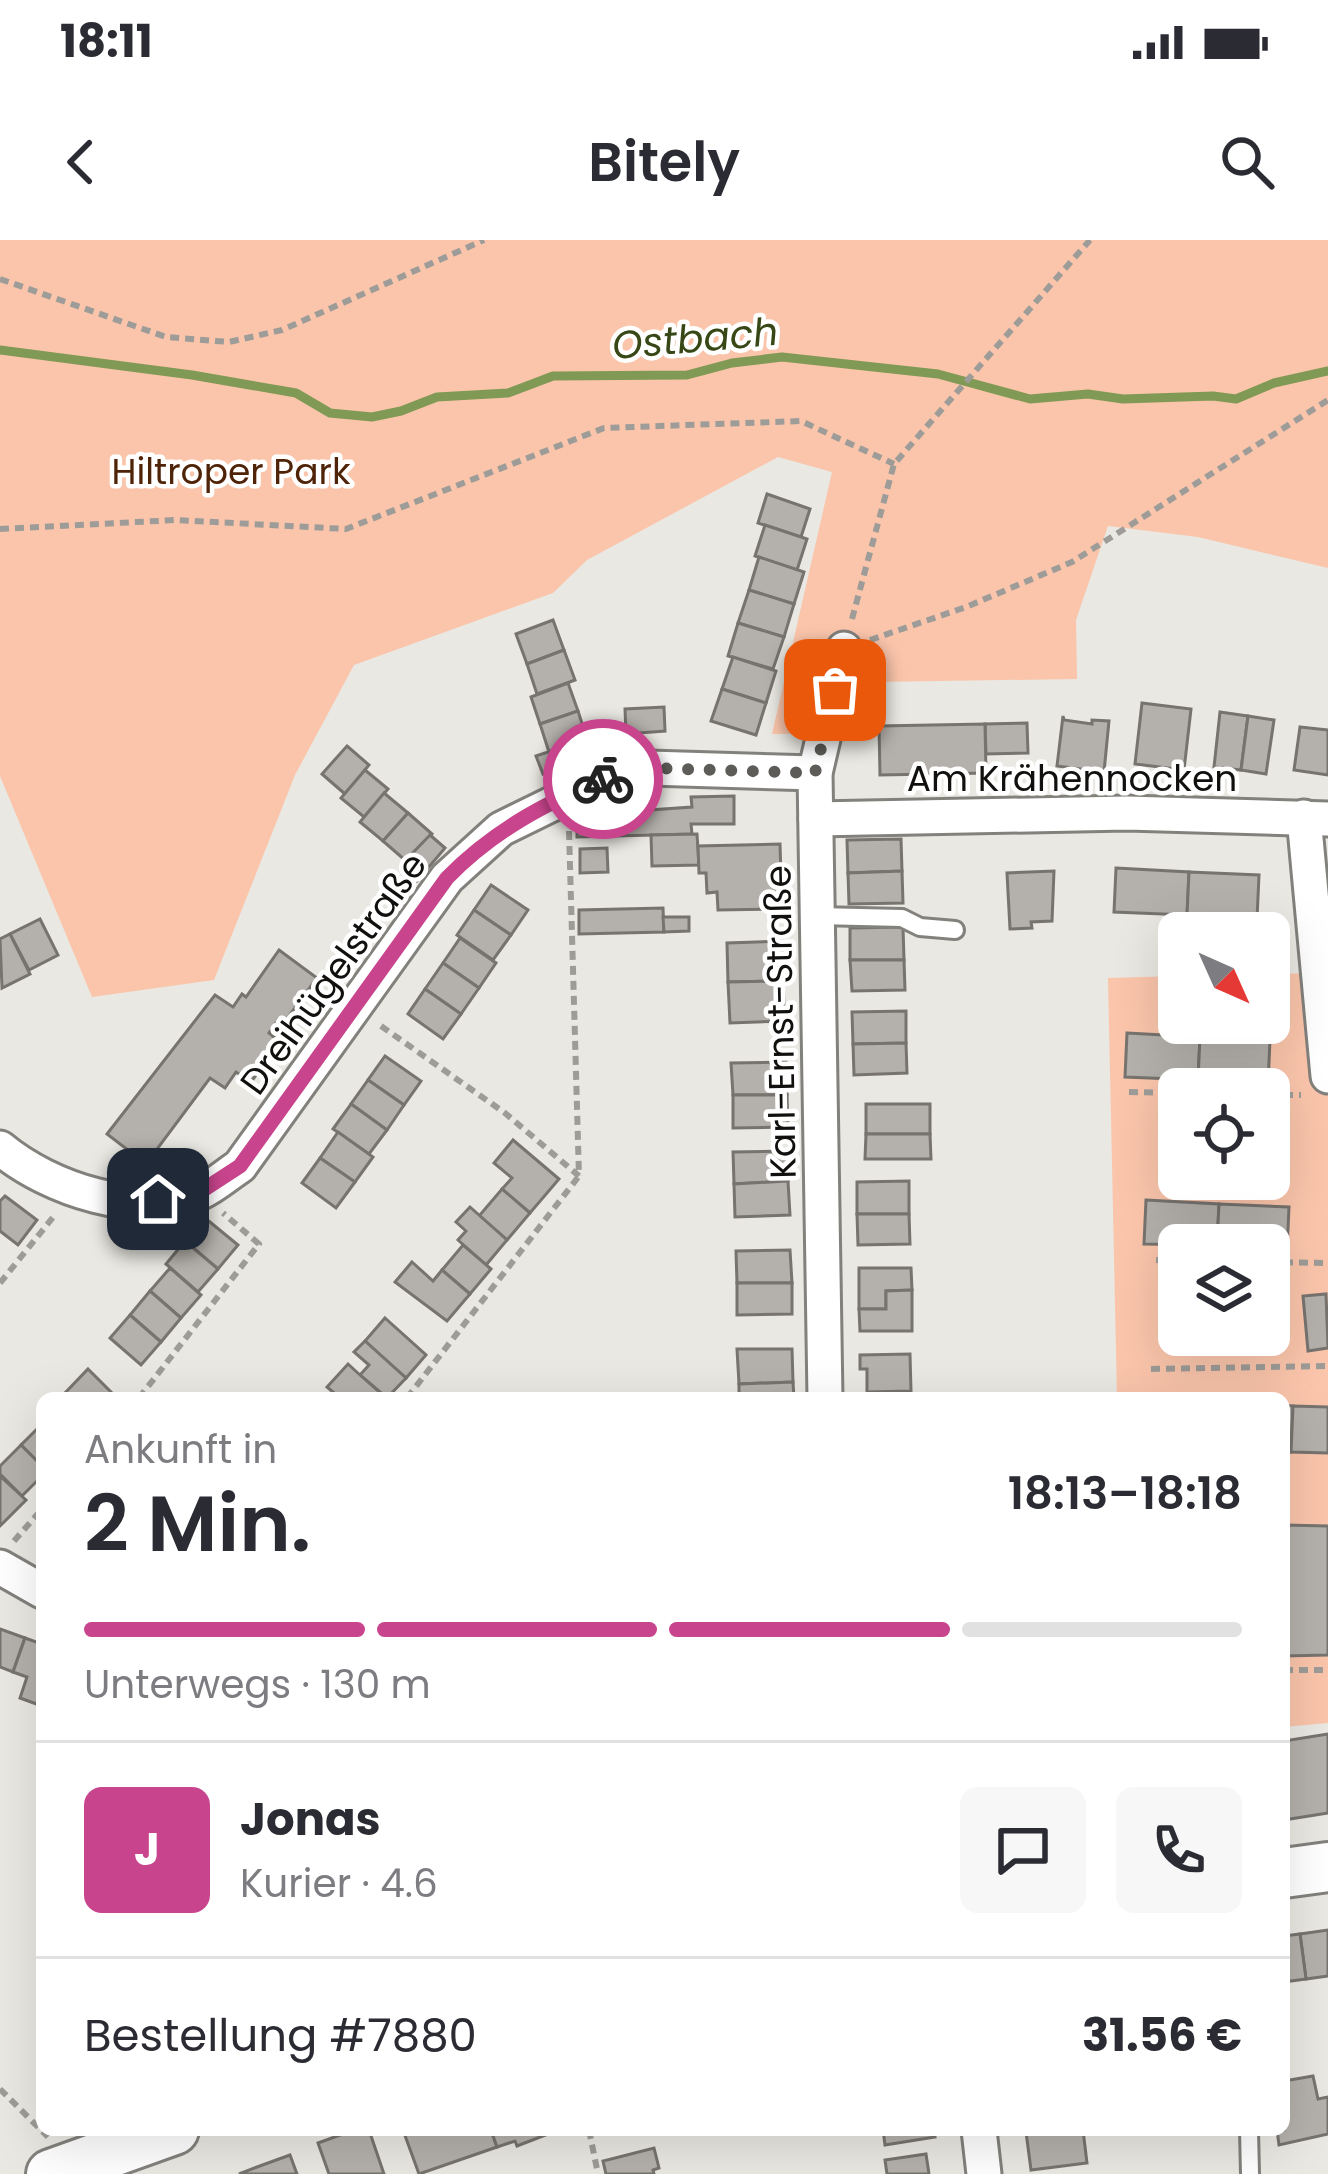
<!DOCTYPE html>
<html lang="de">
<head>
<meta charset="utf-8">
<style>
  :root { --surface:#fff; --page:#f7f7f7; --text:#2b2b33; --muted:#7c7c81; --line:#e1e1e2; --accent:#c8458d }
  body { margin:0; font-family:Poppins,sans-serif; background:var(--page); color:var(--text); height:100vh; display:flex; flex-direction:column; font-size:45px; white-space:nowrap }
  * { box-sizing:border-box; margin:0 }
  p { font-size:39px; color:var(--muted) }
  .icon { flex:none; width:66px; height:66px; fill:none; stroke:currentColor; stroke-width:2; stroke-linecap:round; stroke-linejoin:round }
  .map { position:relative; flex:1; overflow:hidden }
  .drawer { position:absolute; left:36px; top:1152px; width:1254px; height:744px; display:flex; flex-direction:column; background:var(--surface); border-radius:18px; box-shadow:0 12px 48px #0002 }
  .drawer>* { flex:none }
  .needle { width:78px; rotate:135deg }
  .fabs { position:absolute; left:1158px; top:672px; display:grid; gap:24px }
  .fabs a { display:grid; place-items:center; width:132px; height:132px; border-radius:18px; background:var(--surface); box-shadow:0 12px 48px #0002; font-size:60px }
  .pin { position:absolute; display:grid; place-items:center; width:102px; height:102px; color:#fff; margin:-51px; border-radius:24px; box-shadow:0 6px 18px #0006 }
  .courier { position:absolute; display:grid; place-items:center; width:120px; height:120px; margin:-60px; border:9px solid #c8458d; border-radius:50%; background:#fff; color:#222; box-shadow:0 3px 15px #0007 }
  .head em { font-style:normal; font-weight:600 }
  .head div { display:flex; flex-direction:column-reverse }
  .head { display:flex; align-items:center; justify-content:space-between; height:204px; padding:0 48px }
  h1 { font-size:78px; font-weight:600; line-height:90px }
  .bar { display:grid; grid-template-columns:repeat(4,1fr); gap:18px 12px; align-content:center; height:144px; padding:0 48px }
  .bar i { height:15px; border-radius:9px; background:var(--line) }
  .bar .selected { background:var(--accent) }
  .bar p { grid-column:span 4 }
  .line { display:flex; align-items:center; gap:30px; padding:0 48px; border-top:3px solid var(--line) }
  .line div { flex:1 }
  .round { display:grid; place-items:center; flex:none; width:126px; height:126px; border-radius:18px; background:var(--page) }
  .status { display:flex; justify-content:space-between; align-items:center; height:84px; padding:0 60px; background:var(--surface); direction:ltr }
  .status svg { height:33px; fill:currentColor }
  header { display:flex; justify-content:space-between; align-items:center; height:156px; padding:0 48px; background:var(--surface); font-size:54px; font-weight:600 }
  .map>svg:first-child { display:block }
  .green { fill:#fac5ab; fill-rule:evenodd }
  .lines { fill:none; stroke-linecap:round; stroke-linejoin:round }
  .stream { stroke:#809954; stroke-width:9 }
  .building { fill:#b4b0ab; stroke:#77736f; stroke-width:3 }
  .lane-casing { stroke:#83817c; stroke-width:22 }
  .street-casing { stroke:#83817c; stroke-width:39 }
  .secondary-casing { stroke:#83817c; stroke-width:54 }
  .path { stroke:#9e9c98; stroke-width:6; stroke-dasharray:9 6; stroke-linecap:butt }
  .lane { stroke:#fff; stroke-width:16 }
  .street { stroke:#fff; stroke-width:33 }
  .secondary { stroke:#fff; stroke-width:48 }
  .done { stroke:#5d5c58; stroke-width:12; stroke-dasharray:0 21.6 }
  .route { stroke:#c8458d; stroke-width:15 }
  .labels { text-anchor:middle; stroke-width:9; stroke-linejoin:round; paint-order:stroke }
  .park-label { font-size:36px; fill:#4f2307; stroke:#fff }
  .street-label { font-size:36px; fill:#11100e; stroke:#fff }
  .water-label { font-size:39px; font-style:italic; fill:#374715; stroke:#fff }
</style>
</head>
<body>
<div class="status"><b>18:11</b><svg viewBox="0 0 49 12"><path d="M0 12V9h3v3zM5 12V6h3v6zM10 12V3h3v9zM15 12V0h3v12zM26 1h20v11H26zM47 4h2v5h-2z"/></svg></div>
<header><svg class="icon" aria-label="back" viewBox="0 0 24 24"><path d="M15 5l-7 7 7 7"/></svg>Bitely<svg class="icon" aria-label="search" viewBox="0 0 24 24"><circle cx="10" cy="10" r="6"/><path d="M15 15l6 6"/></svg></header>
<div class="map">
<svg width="1328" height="1934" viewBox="0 0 1328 1934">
  <rect width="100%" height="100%" fill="#eae8e2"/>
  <g class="green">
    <path d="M 0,0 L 1328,0 L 1328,328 L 1198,297 L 1108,286 L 1076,380 L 1077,439 L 874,442 L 859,493 L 772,494 L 832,232 L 778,217 L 587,320 L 553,353 L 354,425 L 295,535 L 214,740 L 92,757 L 0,536 Z"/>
    <path d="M 1328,733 L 1328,1483 L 1284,1487 L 1284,1158 L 1117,1158 L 1108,738 L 1179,736 L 1179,783 L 1269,783 L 1269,734 ZM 1179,849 L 1269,849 L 1269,939 L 1179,939 ZM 1179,1005 L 1269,1005 L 1269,1095 L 1179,1095 Z"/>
  </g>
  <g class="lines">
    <path class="stream" d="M 0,110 L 192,135 L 296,153 L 330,173 L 372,177 L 401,171 L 437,157 L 508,153 L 553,136 L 687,135 L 732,123 L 782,117 L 938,134 L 1030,159 L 1088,154 L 1123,159 L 1213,156 L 1236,159 L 1274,143 L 1328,131"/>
  </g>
  <g class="building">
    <path d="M 767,254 L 810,269 L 801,297 L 758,283 Z"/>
    <path d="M 765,285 L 807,299 L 797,330 L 755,316 Z"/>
    <path d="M 759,317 L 804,332 L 794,364 L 749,350 Z"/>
    <path d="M 749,350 L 794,364 L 784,397 L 738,383 Z"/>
    <path d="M 553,380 L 564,410 L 527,424 L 516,394 Z"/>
    <path d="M 738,383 L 784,397 L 773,429 L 728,416 Z"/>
    <path d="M 564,410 L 575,440 L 537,454 L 527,424 Z"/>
    <path d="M 733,417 L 776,431 L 766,463 L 722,449 Z"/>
    <path d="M 568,443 L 578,471 L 540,484 L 531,457 Z"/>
    <path d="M 722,449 L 766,463 L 756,495 L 711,481 Z"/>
    <path d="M 1142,463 L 1191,469 L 1184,530 L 1135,524 Z"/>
    <path d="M 664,467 L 665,491 L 626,494 L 625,469 Z"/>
    <path d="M 578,471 L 587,499 L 549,512 L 540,484 Z"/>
    <path d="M 1220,472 L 1248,476 L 1241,530 L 1214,527 Z"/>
    <path d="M 1063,476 L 1064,480 L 1092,484 L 1092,480 L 1109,481 L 1104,532 L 1057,526 Z"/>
    <path d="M 1248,476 L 1274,480 L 1266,534 L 1241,530 Z"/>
    <path d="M 1027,483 L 1028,513 L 986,514 L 985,484 Z"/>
    <path d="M 985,484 L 986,533 L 880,535 L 879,486 Z"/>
    <path d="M 1300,487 L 1328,490 L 1328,535 L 1294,530 Z"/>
    <path d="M 587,499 L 594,516 L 543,534 L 536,516 Z"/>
    <path d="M 347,506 L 369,525 L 345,554 L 322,534 Z"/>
    <path d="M 365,530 L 388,549 L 364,577 L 341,558 Z"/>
    <path d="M 384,553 L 408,573 L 383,601 L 360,582 Z"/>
    <path d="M 734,556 L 734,584 L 691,584 L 692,594 L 577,597 L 577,575 L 692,567 L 691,557 Z"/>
    <path d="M 408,573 L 432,594 L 407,622 L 383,601 Z"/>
    <path d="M 697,594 L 699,625 L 652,626 L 651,595 Z"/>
    <path d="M 430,595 L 445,608 L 417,641 L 405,642 L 402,624 Z"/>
    <path d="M 901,599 L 902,631 L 848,633 L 847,600 Z"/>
    <path d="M 780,604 L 782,669 L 718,670 L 717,652 L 707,653 L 706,633 L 699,633 L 698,606 Z"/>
    <path d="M 607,608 L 608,632 L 580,633 L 580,609 Z"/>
    <path d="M 1116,628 L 1189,632 L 1187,675 L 1114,672 Z"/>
    <path d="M 902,631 L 903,663 L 849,664 L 848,633 Z"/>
    <path d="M 1054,631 L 1052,681 L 1031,682 L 1032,688 L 1010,689 L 1007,633 Z"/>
    <path d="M 1189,632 L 1259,635 L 1257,679 L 1187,675 Z"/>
    <path d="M 491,645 L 528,670 L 511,695 L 474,670 Z"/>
    <path d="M 663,668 L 664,692 L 579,694 L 579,670 Z"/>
    <path d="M 474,670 L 511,695 L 493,720 L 457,695 Z"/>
    <path d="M 663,677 L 689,677 L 689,691 L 664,692 Z"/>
    <path d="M 40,679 L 58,715 L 29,730 L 10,694 Z"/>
    <path d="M 903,687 L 904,720 L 850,720 L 850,688 Z"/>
    <path d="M 10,694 L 30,734 L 2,748 L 0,699 Z"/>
    <path d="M 460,698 L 496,723 L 479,748 L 443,723 Z"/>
    <path d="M 783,701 L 783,741 L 728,742 L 727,703 Z"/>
    <path d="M 279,710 L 317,738 L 283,784 L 278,780 L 269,793 L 280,802 L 251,842 L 236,832 L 225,848 L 210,838 L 146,924 L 107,894 L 215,755 L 233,767 L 242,754 L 246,757 Z"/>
    <path d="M 850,720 L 904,720 L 905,750 L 852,751 Z"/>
    <path d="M 443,723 L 479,748 L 461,774 L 425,749 Z"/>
    <path d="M 783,741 L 785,781 L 730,783 L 728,742 Z"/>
    <path d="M 425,749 L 461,774 L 443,799 L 408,774 Z"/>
    <path d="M 906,771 L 906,803 L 853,804 L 852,772 Z"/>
    <path d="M 1127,793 L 1200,797 L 1198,840 L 1125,837 Z"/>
    <path d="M 1200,797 L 1270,800 L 1268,844 L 1198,840 Z"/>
    <path d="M 906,803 L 907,833 L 854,835 L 853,804 Z"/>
    <path d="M 385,816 L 421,841 L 404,865 L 368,840 Z"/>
    <path d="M 786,822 L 787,855 L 733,855 L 731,823 Z"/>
    <path d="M 368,840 L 404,865 L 387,890 L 351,864 Z"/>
    <path d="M 733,855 L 787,855 L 788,887 L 733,888 Z"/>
    <path d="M 351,864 L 387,890 L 369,914 L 333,889 Z"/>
    <rect x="866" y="864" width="64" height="30"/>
    <path d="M 338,892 L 373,917 L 355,942 L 320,918 Z"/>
    <path d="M 866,894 L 930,894 L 931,919 L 865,919 Z"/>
    <path d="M 513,900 L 559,939 L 530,973 L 502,949 L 512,938 L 494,923 Z"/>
    <path d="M 788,911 L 788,941 L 734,944 L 733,912 Z"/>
    <path d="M 320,918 L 355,942 L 336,968 L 302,943 Z"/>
    <path d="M 788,941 L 790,975 L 735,977 L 734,944 Z"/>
    <path d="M 909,941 L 909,974 L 857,974 L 857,942 Z"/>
    <path d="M 502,949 L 530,973 L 507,1000 L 479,976 Z"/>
    <path d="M 5,956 L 37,980 L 18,1005 L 0,991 L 0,961 Z"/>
    <path d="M 1146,960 L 1219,964 L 1217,1005 L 1144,1004 Z"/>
    <path d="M 1219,964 L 1289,967 L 1287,1011 L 1269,1010 L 1269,1005 L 1217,1005 Z"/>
    <path d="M 470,967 L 507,1000 L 486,1025 L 458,1000 L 466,991 L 456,982 Z"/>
    <path d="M 857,974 L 909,974 L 910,1004 L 858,1005 Z"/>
    <path d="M 205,978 L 238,1005 L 218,1029 L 185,1001 Z"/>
    <path d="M 185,1001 L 218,1029 L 198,1052 L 166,1024 Z"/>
    <path d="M 463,1005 L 491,1029 L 470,1054 L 442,1030 Z"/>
    <path d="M 790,1010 L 792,1043 L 737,1043 L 736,1011 Z"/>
    <path d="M 412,1022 L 433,1041 L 442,1030 L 470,1054 L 447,1081 L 395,1042 Z"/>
    <path d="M 170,1028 L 201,1055 L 181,1078 L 150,1051 Z"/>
    <path d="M 859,1028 L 911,1028 L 912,1050 L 886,1051 L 886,1069 L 859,1069 Z"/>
    <path d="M 737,1043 L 792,1043 L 792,1074 L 737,1075 Z"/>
    <path d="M 912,1050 L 912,1091 L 860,1091 L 859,1069 L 886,1069 L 886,1051 Z"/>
    <path d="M 150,1051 L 181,1078 L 161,1102 L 130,1075 Z"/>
    <path d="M 1326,1054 L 1328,1108 L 1308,1111 L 1303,1056 Z"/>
    <path d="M 130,1075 L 161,1102 L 141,1125 L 110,1098 Z"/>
    <path d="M 385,1078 L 426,1115 L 406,1138 L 365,1101 Z"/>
    <path d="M 365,1101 L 406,1138 L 387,1158 L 360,1135 L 369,1125 L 354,1112 Z"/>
    <path d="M 737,1109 L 792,1109 L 793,1142 L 739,1144 Z"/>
    <path d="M 910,1114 L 911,1151 L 867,1152 L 867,1129 L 860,1129 L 860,1115 Z"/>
    <path d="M 348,1124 L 360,1135 L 386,1158 L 340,1158 L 327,1147 Z"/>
    <path d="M 88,1129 L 115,1156 L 112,1158 L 70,1158 L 65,1153 Z"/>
    <path d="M 793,1142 L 794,1158 L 739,1158 L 739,1144 Z"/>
    <path d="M 1284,1165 L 1293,1166 L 1291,1212 L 1284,1211 Z"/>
    <path d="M 1293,1166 L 1328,1167 L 1328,1213 L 1291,1212 Z"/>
    <path d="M 42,1184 L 42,1226 L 21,1205 Z"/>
    <path d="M 21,1205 L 42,1226 L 42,1236 L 22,1256 L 0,1234 L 0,1226 Z"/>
    <path d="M 0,1236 L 26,1260 L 0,1286 Z"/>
    <path d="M 1284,1285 L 1328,1286 L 1328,1415 L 1284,1416 Z"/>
    <path d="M 0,1389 L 25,1398 L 13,1432 L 0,1427 Z"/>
    <path d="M 25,1398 L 42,1404 L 42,1466 L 20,1458 L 27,1437 L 13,1432 Z"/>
    <path d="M 1328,1494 L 1328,1573 L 1284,1580 L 1284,1501 Z"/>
    <path d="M 1328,1690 L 1328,1736 L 1306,1739 L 1300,1694 Z"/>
    <path d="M 1300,1694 L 1306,1739 L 1284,1742 L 1284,1696 Z"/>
    <path d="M 1313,1836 L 1318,1859 L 1328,1857 L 1328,1894 L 1279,1905 L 1277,1890 L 1284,1890 L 1284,1841 Z"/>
    <path d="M 354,1890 L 369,1890 L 384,1934 L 329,1934 L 318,1903 Z"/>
    <path d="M 403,1890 L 491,1890 L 497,1907 L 419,1934 Z"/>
    <path d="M 491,1890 L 547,1890 L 548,1894 L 517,1906 L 515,1901 L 497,1907 Z"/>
    <path d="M 883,1890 L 934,1890 L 935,1897 L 885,1905 Z"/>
    <path d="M 1083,1890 L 1087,1923 L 1031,1930 L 1026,1892 Z"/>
    <path d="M 654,1908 L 659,1928 L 653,1930 L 654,1934 L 606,1934 L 603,1921 Z"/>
    <path d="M 926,1914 L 929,1934 L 887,1934 L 885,1920 Z"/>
    <path d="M 290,1915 L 297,1934 L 239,1934 L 257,1927 Z"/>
  </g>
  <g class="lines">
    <g class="lane-casing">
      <g id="lane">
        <path d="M 818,676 L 902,678 L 920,687 L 955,690"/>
        <path d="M 1249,1890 L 1250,1934"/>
      </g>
    </g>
    <g class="street-casing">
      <g id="street">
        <path d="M 1304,577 L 1328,836"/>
        <path d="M 816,579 L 1127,573 L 1328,579"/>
        <path d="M 0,908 C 49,949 139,979 201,952 C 214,946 228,934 240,926 L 447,638 L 501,589 L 603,539 L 649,528 L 815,533"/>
        <path d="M 825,1158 L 815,533 L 844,409"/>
        <path d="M 0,1327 L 42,1351"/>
        <path d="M 979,1890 L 984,1934"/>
      </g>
    </g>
    <g class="secondary-casing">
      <g id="secondary">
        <path d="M 1284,1633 L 1328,1627"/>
        <path d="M 51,1934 L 174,1890"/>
      </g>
    </g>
    <g class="path">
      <path d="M 0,39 L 166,97 L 229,102 L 282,90 L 484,0"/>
      <path d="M 0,289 L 176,280 L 346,289 L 604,188 L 801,181 L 894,224"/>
      <path d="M 852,379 L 894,224 L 1090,0"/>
      <path d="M 870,400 L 966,367 L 1072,322 L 1328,160"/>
      <path d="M 569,591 L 579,936"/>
      <path d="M 381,786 L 505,873 L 579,936"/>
      <path d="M 1129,852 L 1179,853"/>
      <path d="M 1269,855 L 1301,855"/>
      <path d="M 1156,1020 L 1179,1021"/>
      <path d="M 1269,1022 L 1328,1023"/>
      <path d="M 0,1043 L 54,976"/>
      <path d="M 1151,1129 L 1328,1126"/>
      <path d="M 139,1158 L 259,1004 L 223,973"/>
      <path d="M 407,1158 L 579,936"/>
      <path d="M 14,1301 L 42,1269"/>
      <path d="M 1284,1430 L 1328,1430"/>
      <path d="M 0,1849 L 48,1897"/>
      <path d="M 589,1890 L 598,1934"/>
    </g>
    <use href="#lane" class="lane"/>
    <use href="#street" class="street"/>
    <use href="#secondary" class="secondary"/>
  </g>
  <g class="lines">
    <path class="done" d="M 603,539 L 649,528 L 815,533 L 835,450"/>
    <path class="route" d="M 158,959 L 200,952 L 240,926 L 447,638 C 493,591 544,564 603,539"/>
  </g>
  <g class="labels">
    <g class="park-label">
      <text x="231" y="244">Hiltroper Park</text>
    </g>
    <g class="street-label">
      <text x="1072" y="551">Am Krähennocken</text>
      <text transform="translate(333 733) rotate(-54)" y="13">Dreihügelstraße</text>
      <text transform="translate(780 782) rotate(-91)" y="13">Karl-Ernst-Straße</text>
    </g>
    <g class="water-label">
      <text transform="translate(695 98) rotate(-5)" y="14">Ostbach</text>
    </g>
  </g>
</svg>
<div class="fabs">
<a><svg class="needle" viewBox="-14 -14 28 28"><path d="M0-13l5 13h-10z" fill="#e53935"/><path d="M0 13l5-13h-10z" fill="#7c7c81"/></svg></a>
<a><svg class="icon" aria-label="locate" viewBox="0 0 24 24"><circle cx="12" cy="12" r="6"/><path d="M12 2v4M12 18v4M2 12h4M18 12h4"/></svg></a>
<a><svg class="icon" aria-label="layers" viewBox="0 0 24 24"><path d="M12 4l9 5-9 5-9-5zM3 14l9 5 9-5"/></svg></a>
</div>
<div class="pin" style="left:835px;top:450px;background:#ea580c"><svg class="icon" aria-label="bag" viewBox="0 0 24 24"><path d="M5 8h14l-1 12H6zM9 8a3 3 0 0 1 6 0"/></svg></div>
<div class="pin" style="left:158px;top:959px;background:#1f2937"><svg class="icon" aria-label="home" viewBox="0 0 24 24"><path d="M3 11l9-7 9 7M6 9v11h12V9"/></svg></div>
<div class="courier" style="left:603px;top:539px"><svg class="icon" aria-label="bike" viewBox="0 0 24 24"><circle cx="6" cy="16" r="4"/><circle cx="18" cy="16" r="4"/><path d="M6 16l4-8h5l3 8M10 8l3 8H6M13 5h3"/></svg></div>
<section class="drawer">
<div class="head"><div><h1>2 Min.</h1><p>Ankunft in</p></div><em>18:13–18:18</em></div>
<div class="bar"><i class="selected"></i><i class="selected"></i><i class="selected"></i><i></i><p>Unterwegs · 130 m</p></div>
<div class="line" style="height:216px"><b class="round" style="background:var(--accent);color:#fff">J</b><div><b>Jonas</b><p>Kurier · 4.6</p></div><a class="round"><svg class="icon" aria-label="chat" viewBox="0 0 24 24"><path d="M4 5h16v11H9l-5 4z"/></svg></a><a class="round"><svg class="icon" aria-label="phone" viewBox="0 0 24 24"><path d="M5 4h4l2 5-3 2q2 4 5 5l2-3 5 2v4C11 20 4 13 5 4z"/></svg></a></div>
<div class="line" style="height:156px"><div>Bestellung #7880</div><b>31.56 €</b></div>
</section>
</div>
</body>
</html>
